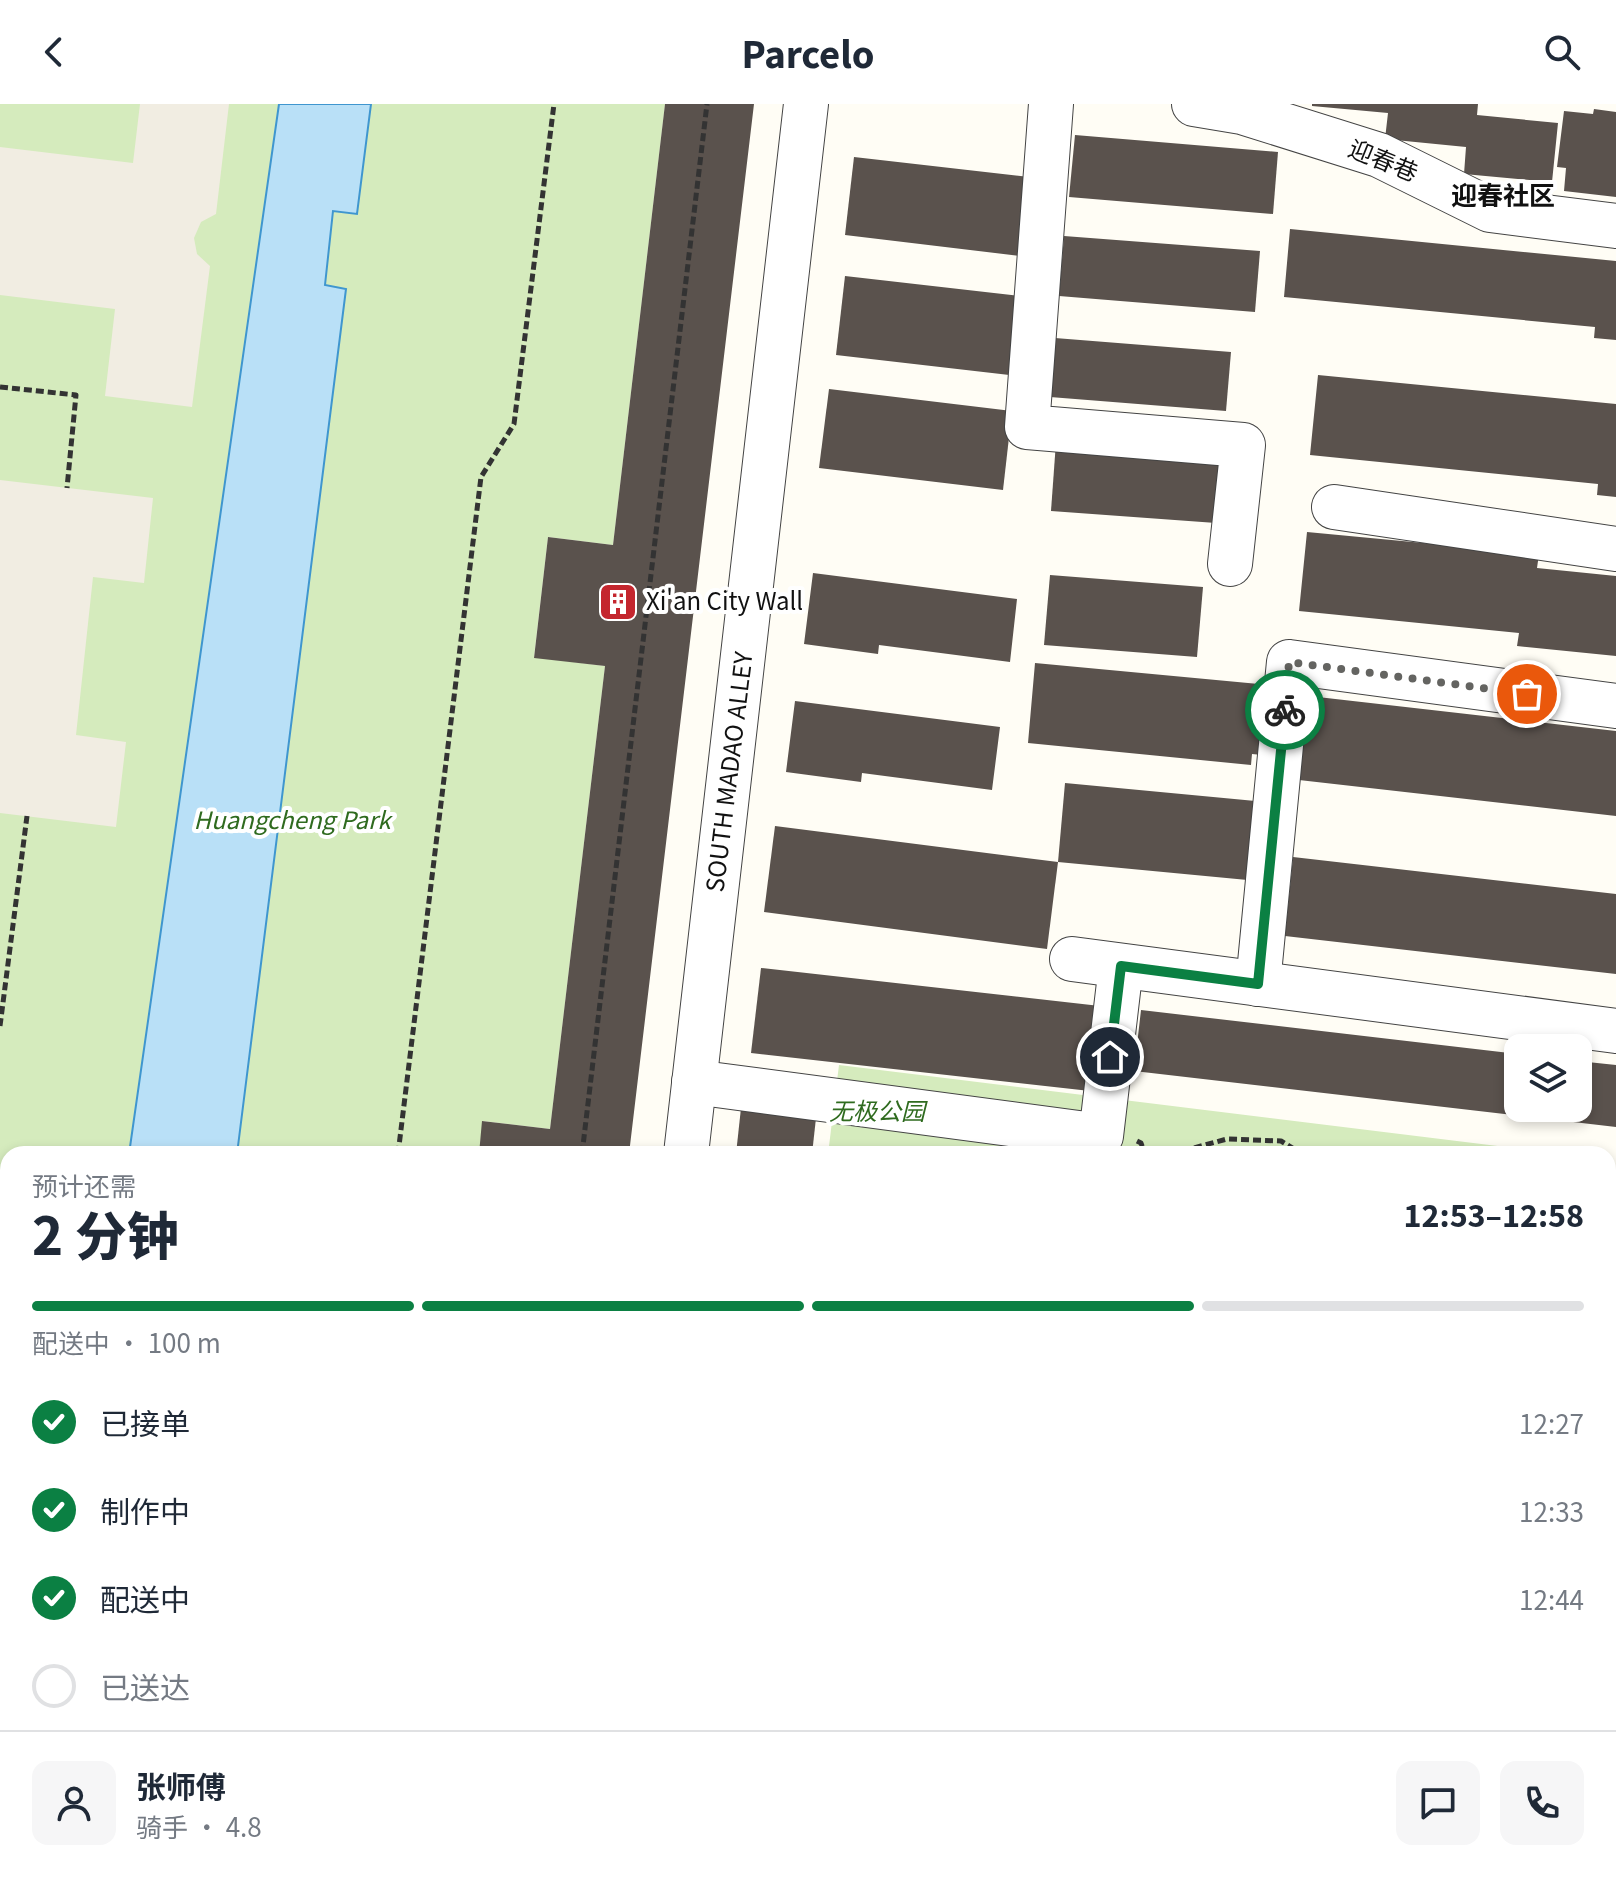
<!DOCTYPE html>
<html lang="zh">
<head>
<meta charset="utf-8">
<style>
  :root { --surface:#fff; --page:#f6f6f7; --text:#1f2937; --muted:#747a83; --line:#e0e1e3; --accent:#0b8043 }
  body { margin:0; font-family:Georgia,"Noto Sans SC",serif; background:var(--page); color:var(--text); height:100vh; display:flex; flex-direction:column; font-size:30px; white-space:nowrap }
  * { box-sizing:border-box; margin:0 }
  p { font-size:26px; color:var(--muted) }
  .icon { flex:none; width:44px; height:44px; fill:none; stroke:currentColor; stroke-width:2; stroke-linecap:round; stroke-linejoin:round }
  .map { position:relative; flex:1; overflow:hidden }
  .side { position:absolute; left:0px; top:1042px; width:1616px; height:746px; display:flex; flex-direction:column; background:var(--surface); border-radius:24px 24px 0 0; box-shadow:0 4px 12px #0003 }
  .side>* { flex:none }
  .tools { position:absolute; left:1504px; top:930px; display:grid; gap:16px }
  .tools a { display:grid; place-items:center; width:88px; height:88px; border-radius:16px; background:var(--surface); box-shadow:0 4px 12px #0003; font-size:40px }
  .pin { position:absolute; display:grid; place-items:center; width:68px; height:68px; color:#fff; margin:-34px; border:4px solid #fff; border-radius:50%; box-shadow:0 2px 8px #0007 }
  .courier { position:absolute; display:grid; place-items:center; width:80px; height:80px; margin:-40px; border:6px solid #0b8043; border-radius:50%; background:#fff; color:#222; box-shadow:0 2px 10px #0007 }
  .overview em { font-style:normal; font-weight:800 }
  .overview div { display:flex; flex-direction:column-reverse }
  .overview { display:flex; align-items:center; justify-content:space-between; height:136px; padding:0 32px }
  h1 { font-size:52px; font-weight:800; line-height:60px }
  .bar { display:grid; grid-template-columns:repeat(4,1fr); gap:12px 8px; align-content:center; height:96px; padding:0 32px }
  .bar i { height:10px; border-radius:6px; background:var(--line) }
  .bar .on { background:var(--accent) }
  .bar p { grid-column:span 4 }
  .line { display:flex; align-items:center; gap:20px; padding:0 32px; border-top:2px solid var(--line) }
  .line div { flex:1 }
  .round { display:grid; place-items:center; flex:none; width:84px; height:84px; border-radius:16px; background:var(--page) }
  ol { padding:0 32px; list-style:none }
  li { display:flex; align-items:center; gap:24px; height:88px }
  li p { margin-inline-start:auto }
  li .icon { padding:8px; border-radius:50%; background:var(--accent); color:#fff; stroke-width:4 }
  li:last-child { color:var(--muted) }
  li i { width:44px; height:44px; border:4px solid var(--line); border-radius:50% }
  header { display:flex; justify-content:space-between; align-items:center; height:104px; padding:0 32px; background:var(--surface); font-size:36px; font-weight:800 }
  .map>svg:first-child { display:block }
  .green { fill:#d5ebbd }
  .plaza { fill:#f1ede2 }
  .water { fill:#b9e0f7; stroke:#3f96cf; stroke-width:2 }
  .building { fill:#5a524d }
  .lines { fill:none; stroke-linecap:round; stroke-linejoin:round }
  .minor-casing { stroke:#444; stroke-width:46 }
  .path { stroke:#333; stroke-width:5; stroke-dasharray:8 4; stroke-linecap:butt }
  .minor { stroke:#fff; stroke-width:44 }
  .done { stroke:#646461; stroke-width:8; stroke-dasharray:0 14.4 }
  .route { stroke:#0b8043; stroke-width:10 }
  .labels { text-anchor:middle; stroke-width:8; stroke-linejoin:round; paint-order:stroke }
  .street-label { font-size:24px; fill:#111; stroke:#fff }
  .poi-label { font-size:24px; fill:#111; stroke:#fff; text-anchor:start }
  .park-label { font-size:24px; font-style:italic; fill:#2f6b1f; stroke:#fff }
  .neighbourhood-label { font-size:26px; font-weight:bold; fill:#111; stroke:#fff }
</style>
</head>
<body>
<header><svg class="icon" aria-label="back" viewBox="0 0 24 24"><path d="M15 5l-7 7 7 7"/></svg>Parcelo<svg class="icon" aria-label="search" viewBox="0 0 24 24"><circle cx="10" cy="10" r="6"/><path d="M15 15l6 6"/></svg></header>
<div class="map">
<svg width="1616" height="1787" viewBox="0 0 1616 1787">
  <rect width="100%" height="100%" fill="#fffdf5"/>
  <g class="green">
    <path d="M 0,0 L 665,0 L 613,441 L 548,433 L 534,553 L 605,562 L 550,1025 L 483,1017 L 479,1050 L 8,1050 L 8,1780 L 1076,1780 L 1075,1787 L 0,1787 Z"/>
    <path d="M 839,961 L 1563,1050 L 828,1050 Z"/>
  </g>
  <g class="plaza">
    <path d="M 140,0 L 229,0 L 216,110 L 201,118 L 194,134 L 197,150 L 210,162 L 192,303 L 105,292 L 115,205 L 0,191 L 0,43 L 133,59 Z"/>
    <path d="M 0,376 L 153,394 L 144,479 L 93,473 L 76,631 L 126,638 L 116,723 L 0,709 Z"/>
  </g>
  <g class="water">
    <path d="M 279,0 L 371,0 L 357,110 L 333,107 L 325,181 L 346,185 L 237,1050 L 129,1050 Z"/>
    <path d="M 32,1780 L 156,1780 L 159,1787 L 32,1787 Z"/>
  </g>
  <g class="building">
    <path d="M 665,0 L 754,0 L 629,1050 L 479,1050 L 482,1017 L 550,1025 L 605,562 L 534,554 L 548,433 L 613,441 Z"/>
    <path d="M 1312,0 L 1478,0 L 1477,11 L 1558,19 L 1552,78 L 1464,70 L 1466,43 L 1385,35 L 1388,9 L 1312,2 Z"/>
    <path d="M 1594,5 L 1616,8 L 1616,93 L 1564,87 L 1566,64 L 1557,63 L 1564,7 L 1593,10 Z"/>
    <path d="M 1075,31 L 1278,48 L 1273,110 L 1069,93 Z"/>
    <path d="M 854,53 L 1038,74 L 1028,153 L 845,131 Z"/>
    <path d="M 1290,125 L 1616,157 L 1616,236 L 1594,234 L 1595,223 L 1284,193 Z"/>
    <path d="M 1064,132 L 1260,147 L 1255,208 L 1059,192 Z"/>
    <path d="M 845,172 L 1029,193 L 1019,272 L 836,251 Z"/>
    <path d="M 1055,234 L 1231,248 L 1226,307 L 1050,293 Z"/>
    <path d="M 1318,271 L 1616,300 L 1616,393 L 1597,391 L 1598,380 L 1310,351 Z"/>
    <path d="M 829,285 L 1012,307 L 1003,386 L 819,364 Z"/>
    <path d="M 1056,338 L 1221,349 L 1216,419 L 1051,407 Z"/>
    <path d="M 1307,428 L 1539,450 L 1537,464 L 1616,472 L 1616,552 L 1517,542 L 1519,529 L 1299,507 Z"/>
    <path d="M 813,469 L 1017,495 L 1010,558 L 879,541 L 878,550 L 804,540 Z"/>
    <path d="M 1050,471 L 1203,483 L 1197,553 L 1044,541 Z"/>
    <path d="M 1035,559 L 1279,582 L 1273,652 L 1252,650 L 1251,661 L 1028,639 Z"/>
    <path d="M 1309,592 L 1616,627 L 1616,712 L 1299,676 Z"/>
    <path d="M 795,597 L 1000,623 L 992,686 L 862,669 L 861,678 L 786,668 Z"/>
    <path d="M 1065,679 L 1266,698 L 1258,777 L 1058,758 Z"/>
    <path d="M 775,722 L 1058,758 L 1047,845 L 764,808 Z"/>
    <path d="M 1293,753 L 1616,790 L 1616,870 L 1285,832 Z"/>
    <path d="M 761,864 L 1100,902 L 1090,987 L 751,949 Z"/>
    <path d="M 1141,906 L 1518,950 L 1518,1004 L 1578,1004 L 1578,957 L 1616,961 L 1616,1023 L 1134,967 Z"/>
    <path d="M 741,1004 L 816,1014 L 812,1050 L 736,1050 Z"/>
    <path d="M 1608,1457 L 1616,1458 L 1616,1535 L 1608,1534 Z"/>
    <path d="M 1608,1565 L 1616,1566 L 1616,1644 L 1608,1644 Z"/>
    <path d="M 1608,1764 L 1616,1765 L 1616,1787 L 1075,1787 L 1076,1780 L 1608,1780 Z"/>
  </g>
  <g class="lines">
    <g class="minor-casing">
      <g id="minor">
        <path d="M 1051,0 L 1027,323 L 1243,341 L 1230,460"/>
        <path d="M 1194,0 L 1242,8 L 1379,51 L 1490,106 L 1616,122"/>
        <path d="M 1334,403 L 1616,445"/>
        <path d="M 1072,855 L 1616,927"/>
        <path d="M 1258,880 L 1289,558 L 1616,602"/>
        <path d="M 694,978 L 1101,1032 L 1121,862"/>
        <path d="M 686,1050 L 806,0"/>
        <path d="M 1608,1223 L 1616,1156"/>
        <path d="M 1608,1440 L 1616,1441"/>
        <path d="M 1608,1690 L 1616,1691"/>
      </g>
    </g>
    <g class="path">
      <path d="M 0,283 L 76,291 L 67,384"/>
      <path d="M 0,922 L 27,712"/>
      <path d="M 1137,1037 L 1141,1039 L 1145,1050"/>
      <path d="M 398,1050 L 481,373 L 514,320 L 554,0"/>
      <path d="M 582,1050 L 707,0"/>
      <path d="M 1171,1050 L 1227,1035 L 1281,1037 L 1302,1050"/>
      <path d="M 0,1219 L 8,1222"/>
      <path d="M 322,1780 L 329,1787"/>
      <path d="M 388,1780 L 398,1787"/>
      <path d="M 1461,1780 L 1519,1787"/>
    </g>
    <use href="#minor" class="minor"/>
  </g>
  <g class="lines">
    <path class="done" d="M 1285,606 L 1289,558 L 1527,590"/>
    <path class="route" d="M 1110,953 L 1121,862 L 1258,880 L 1285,606"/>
  </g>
  <defs>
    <g id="building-square" transform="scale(2)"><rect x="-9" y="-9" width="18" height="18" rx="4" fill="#c4262e" stroke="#fff"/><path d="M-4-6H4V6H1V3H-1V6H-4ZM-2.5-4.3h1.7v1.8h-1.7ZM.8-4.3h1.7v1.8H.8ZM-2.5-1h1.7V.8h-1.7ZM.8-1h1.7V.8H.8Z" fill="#fff"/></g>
  </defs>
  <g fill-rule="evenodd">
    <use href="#building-square" x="618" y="498"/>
  </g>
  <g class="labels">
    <g class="street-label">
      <text transform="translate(1383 57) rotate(22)" y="8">迎春巷</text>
      <text transform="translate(730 668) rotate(-83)" y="8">SOUTH MADAO ALLEY</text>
    </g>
    <g class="poi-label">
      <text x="646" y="506">Xi'an City Wall</text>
    </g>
    <g class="park-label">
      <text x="292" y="725">Huangcheng Park</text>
      <text x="877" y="1016">无极公园</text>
    </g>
    <g class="neighbourhood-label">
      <text x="1503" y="101">迎春社区</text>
    </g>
  </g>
</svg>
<div class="tools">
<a><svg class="icon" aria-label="layers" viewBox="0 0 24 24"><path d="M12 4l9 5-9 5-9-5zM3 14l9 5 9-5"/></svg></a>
</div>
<div class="pin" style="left:1527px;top:590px;background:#ea580c"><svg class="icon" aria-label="bag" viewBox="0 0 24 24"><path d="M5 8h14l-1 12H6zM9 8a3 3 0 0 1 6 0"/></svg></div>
<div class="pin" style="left:1110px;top:953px;background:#1f2937"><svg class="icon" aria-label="home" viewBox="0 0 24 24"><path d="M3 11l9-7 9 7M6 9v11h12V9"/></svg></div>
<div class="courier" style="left:1285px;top:606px"><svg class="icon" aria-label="bike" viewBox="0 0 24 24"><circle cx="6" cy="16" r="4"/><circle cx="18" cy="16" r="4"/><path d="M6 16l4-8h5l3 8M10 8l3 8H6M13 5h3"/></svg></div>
<section class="side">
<div class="overview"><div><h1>2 分钟</h1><p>预计还需</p></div><em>12:53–12:58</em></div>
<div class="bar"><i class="on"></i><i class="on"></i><i class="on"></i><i></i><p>配送中 · 100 m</p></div>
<ol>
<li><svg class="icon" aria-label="check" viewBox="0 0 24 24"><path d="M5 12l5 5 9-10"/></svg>已接单<p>12:27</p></li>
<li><svg class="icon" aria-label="check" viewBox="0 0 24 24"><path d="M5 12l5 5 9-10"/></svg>制作中<p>12:33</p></li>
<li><svg class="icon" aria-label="check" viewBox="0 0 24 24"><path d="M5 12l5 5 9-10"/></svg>配送中<p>12:44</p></li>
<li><i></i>已送达</li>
</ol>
<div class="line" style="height:144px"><a class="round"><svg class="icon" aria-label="person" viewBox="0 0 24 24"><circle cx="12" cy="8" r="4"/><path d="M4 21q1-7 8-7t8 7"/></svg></a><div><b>张师傅</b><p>骑手 · 4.8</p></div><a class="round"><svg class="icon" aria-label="chat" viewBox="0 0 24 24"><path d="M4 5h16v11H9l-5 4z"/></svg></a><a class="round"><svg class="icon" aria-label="phone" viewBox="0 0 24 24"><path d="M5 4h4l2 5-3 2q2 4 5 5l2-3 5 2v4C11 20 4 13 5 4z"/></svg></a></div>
</section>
</div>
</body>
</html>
